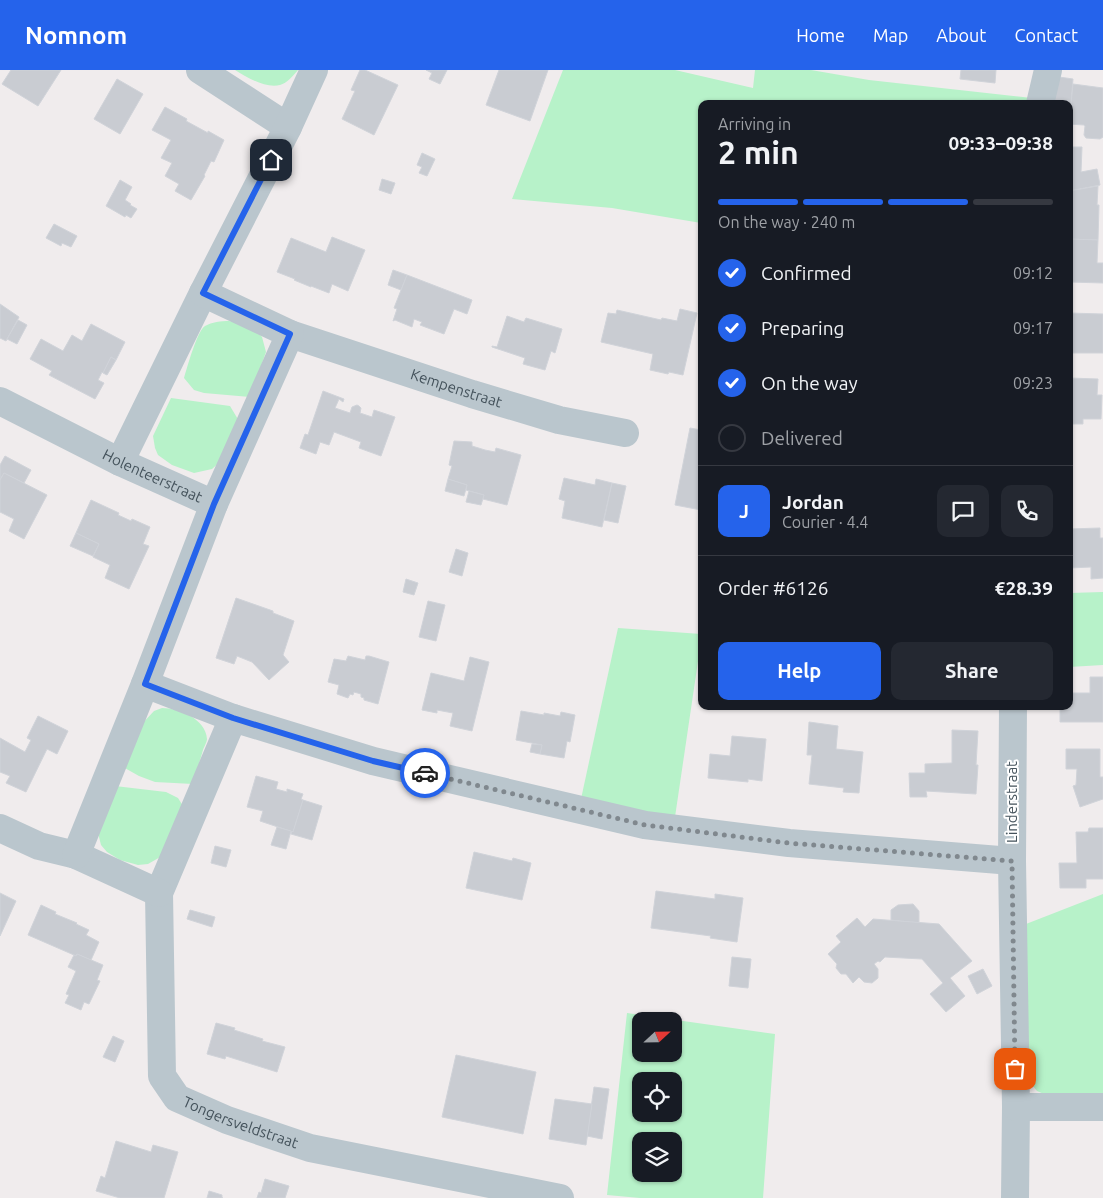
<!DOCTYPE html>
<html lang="en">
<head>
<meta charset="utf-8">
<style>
  :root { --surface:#171b24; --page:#242831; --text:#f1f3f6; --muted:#9ea1a6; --line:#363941; --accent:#2563eb }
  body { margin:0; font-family:Ubuntu,sans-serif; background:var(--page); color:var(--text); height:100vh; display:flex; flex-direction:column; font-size:19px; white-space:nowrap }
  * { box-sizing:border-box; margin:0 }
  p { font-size:16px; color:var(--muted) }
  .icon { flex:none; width:28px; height:28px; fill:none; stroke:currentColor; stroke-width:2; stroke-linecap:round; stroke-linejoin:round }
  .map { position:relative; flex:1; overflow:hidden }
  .panel { position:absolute; left:698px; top:30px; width:375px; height:610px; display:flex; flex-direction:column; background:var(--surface); border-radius:10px; box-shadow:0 1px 4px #0004 }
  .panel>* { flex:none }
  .needle { width:32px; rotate:68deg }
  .fabs { position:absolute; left:632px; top:942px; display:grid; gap:10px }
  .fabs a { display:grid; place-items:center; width:50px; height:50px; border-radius:10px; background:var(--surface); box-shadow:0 1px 4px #0004; font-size:25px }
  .pin { position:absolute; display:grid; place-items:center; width:42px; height:42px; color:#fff; margin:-21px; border-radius:10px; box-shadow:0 2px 8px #0006 }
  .courier { position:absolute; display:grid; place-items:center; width:50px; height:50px; margin:-25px; border:4px solid #2563eb; border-radius:50%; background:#fff; color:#222; box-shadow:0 1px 6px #0007 }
  .summary em { font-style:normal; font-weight:600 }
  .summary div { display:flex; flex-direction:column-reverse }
  .summary { display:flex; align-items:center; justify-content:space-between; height:85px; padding:0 20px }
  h1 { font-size:32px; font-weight:600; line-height:38px }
  .bar { display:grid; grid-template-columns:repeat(4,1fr); gap:8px 5px; align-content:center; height:60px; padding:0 20px }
  .bar i { height:6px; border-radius:4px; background:var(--line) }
  .bar .on { background:var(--accent) }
  .bar p { grid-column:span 4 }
  .line { display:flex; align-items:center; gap:12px; padding:0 20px; border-top:1px solid var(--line) }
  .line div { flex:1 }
  .round { display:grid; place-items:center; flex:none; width:52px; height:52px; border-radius:10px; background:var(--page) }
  ol { padding:0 20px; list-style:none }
  li { display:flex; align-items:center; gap:15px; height:55px }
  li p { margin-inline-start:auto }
  li .icon { padding:5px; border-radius:50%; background:var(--accent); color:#fff; stroke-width:4 }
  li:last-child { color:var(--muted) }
  li i { width:28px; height:28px; border:2px solid var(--line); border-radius:50% }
  .primary-button { display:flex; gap:10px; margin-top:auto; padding:10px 20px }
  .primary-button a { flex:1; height:58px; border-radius:10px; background:var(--accent); color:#fff; font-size:20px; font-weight:600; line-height:58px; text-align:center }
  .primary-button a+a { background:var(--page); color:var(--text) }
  header { display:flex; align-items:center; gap:30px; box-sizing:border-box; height:70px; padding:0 25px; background:var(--accent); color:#fff }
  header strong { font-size:24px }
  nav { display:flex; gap:28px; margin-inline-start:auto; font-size:18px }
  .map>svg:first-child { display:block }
  .green { fill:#b7f2c9; fill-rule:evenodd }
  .building { fill:#c9ccd2; stroke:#d0d3d9 }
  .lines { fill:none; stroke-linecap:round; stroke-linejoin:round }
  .minor { stroke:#bac6cd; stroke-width:28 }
  .done { stroke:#80888e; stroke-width:5; stroke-dasharray:0 9 }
  .route { stroke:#2563eb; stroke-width:6 }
  .labels { text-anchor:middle; stroke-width:4; stroke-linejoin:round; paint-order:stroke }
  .street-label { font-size:15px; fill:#44525b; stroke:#fff }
</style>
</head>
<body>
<header>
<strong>Nomnom</strong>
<nav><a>Home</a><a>Map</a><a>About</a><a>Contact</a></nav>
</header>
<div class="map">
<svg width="1103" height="1128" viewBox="0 0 1103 1128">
  <rect width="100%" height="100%" fill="#f0eced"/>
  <g class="green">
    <path d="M 235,0 L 298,0 C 293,6 287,13 280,15 C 266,19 246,7 235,0 Z"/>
    <path d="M 563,0 L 675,0 L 753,18 L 755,0 L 811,0 L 869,10 L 1032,28 L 1030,34 L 701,34 L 701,153 L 612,138 L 512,129 Z"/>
    <path d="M 229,251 L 245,254 L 256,260 L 262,267 L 266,282 L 250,327 L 204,323 L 194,320 L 184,308 C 187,298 197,261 205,256 C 212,252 221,251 229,251 Z"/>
    <path d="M 171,328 L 230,336 L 239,351 L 221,391 L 212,399 L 194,403 L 172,395 L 158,385 L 155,378 L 153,366 Z"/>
    <path d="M 1103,522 L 1103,595 L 1069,597 L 1069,523 Z"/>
    <path d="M 618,558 L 701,564 L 701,571 L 675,747 L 581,729 Z"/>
    <path d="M 162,638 C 179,638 206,649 207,669 C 207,672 204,677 203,680 C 200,691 196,702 193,714 L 155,712 L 139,706 L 123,697 L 141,655 L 154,641 Z"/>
    <path d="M 115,716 L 166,722 L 178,728 L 183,736 L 162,786 L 148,794 L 138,795 L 120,790 L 107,782 L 101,775 L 99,767 L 98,756 Z"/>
    <path d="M 1103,824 L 1103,1026 L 1051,1027 L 1037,1021 L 1025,1006 L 1026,854 Z"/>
    <path d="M 627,943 L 775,964 L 763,1128 L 640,1128 L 607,1125 ZM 641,951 L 674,951 L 674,984 L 641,984 ZM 641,1011 L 674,1011 L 674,1044 L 641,1044 ZM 641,1071 L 674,1071 L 674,1104 L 641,1104 Z"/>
  </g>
  <g class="building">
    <path d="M 11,0 L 61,0 L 38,36 L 2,14 Z"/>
    <path d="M 360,0 L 365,0 L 398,15 L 374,65 L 342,49 L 355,21 L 351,20 Z"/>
    <path d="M 426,0 L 447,0 L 440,14 L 429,9 L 432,3 Z"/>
    <path d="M 499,0 L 548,0 L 530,51 L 486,35 Z"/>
    <path d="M 961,0 L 996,0 L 995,13 L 960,9 Z"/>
    <path d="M 1059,7 L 1073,9 L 1069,56 L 1069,34 L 1053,34 Z"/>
    <path d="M 117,9 L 143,24 L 120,64 L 94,49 Z"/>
    <path d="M 1073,14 L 1103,18 L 1103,67 L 1100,69 L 1086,68 L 1084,65 L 1085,56 L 1084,55 L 1069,54 Z"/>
    <path d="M 165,37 L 187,49 L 186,51 L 208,63 L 208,61 L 224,70 L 214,92 L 211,91 L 204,105 L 205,106 L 191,130 L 175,121 L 179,114 L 165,106 L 172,93 L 161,88 L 171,70 L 152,60 Z"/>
    <path d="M 1069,77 L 1082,77 L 1081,102 L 1097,99 L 1100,115 L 1069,121 Z"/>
    <path d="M 422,83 L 435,89 L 427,106 L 419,103 L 422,97 L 417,95 Z"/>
    <path d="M 382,109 L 395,113 L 391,124 L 379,120 Z"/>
    <path d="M 120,110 L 132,117 L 125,130 L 131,134 L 130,135 L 137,139 L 131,148 L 126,145 L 125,147 L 106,136 Z"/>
    <path d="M 1098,116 L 1097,135 L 1099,135 L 1098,170 L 1069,169 L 1069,121 Z"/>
    <path d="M 54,154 L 77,166 L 71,177 L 62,173 L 61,176 L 46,168 Z"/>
    <path d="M 332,167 L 365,180 L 348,221 L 332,214 L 329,223 L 311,216 L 311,217 L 294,210 L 295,209 L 277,202 L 291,168 L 326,182 Z"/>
    <path d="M 1069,169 L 1098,170 L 1097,193 L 1103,193 L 1103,213 L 1069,212 Z"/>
    <path d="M 393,200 L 407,205 L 401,220 L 388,215 Z"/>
    <path d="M 407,205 L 472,230 L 467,244 L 454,239 L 444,264 L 420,255 L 422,252 L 414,249 L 412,257 L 395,250 L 393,251 L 397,239 L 394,238 Z"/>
    <path d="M 0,234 L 19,247 L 6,271 L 0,268 Z"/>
    <path d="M 680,239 L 697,243 L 683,305 L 669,302 L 668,304 L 650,300 L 653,284 L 601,272 L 608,243 L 616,244 L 617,240 L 661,250 L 662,248 L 677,251 Z"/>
    <path d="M 1069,243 L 1103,244 L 1103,283 L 1069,283 Z"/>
    <path d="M 507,246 L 524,252 L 526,248 L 562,259 L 555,283 L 551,281 L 545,300 L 523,294 L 525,288 L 492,277 L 492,276 L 497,277 Z"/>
    <path d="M 18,250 L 27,255 L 17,274 L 7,269 Z"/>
    <path d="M 91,254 L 125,272 L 116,290 L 111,287 L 103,303 L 102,302 L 98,310 L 104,313 L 95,329 L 49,305 L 52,301 L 30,289 L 41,269 L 63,281 L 72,265 L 82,271 Z"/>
    <path d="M 111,287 L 116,290 L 107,305 L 103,303 Z"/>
    <path d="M 1069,308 L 1098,309 L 1097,325 L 1102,325 L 1101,349 L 1083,349 L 1083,354 L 1069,354 Z"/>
    <path d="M 323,321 L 344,329 L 343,332 L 339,329 L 335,338 L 350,343 L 352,337 L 357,335 L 359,336 L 361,338 L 360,343 L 372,347 L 374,340 L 395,347 L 381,386 L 359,378 L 361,372 L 334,362 L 329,375 L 320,372 L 316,384 L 300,378 L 305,364 L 308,365 Z"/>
    <path d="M 690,358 L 701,360 L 701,440 L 675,435 Z"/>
    <path d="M 454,371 L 472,372 L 472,376 L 485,380 L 495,382 L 496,378 L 521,385 L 507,435 L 483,429 L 484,425 L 466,420 L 467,415 L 448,409 L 452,396 L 449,395 Z"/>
    <path d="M 5,386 L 31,400 L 24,413 L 4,403 L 0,410 L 0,395 Z"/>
    <path d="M 4,403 L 47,425 L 24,469 L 9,461 L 14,449 L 0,442 L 0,410 Z"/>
    <path d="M 564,408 L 595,415 L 596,409 L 612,413 L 602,457 L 562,448 L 565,431 L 559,429 Z"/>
    <path d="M 448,409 L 467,415 L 464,426 L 445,421 Z"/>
    <path d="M 612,413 L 626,416 L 618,453 L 604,450 Z"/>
    <path d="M 469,421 L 484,425 L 481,435 L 466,432 Z"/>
    <path d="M 91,430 L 119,443 L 118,445 L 131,451 L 132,449 L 150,457 L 143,474 L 149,476 L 129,519 L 105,508 L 110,495 L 93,487 L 99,474 L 76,463 Z"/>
    <path d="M 1100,458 L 1100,468 L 1103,468 L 1103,508 L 1091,509 L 1091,497 L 1069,498 L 1069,459 Z"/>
    <path d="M 76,463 L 99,474 L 93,486 L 70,476 Z"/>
    <path d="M 456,479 L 468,483 L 462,506 L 449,502 Z"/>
    <path d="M 406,509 L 418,513 L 414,525 L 403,522 Z"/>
    <path d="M 236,528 L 273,541 L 273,543 L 294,551 L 283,585 L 289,592 L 269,610 L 252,592 L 237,586 L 234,594 L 216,588 Z"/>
    <path d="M 428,531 L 445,535 L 436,571 L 419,567 Z"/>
    <path d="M 348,586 L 365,590 L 366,586 L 369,586 L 389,592 L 378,634 L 364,630 L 364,628 L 361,627 L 361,624 L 354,622 L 353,625 L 350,624 L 348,628 L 337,624 L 339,615 L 328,612 L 334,589 L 346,591 Z"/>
    <path d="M 470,587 L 489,592 L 472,661 L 450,656 L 453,643 L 437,640 L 437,643 L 422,640 L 431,603 L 464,611 Z"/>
    <path d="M 1090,607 L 1103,607 L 1103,652 L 1060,652 L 1060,636 L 1069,636 L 1069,623 L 1090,623 Z"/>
    <path d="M 521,641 L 544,645 L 544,643 L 560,646 L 561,642 L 575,645 L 570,672 L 567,671 L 564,688 L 540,684 L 542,675 L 516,670 Z"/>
    <path d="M 38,646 L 68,661 L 57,684 L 47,679 L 26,722 L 6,713 L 10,706 L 0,702 L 0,668 L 25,682 L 31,670 L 27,668 Z"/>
    <path d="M 809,652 L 838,656 L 836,679 L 863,682 L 859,723 L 843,722 L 844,718 L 809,714 L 812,685 L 807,685 Z"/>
    <path d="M 952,660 L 978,661 L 976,695 L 978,695 L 976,724 L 926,721 L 927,727 L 910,727 L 909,703 L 925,703 L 925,694 L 952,693 Z"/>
    <path d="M 732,666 L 766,669 L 762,711 L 748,709 L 748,712 L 708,708 L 710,684 L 730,686 Z"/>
    <path d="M 532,674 L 542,675 L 540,684 L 530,682 Z"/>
    <path d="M 1066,679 L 1100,679 L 1100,707 L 1103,707 L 1103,729 L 1080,737 L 1073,716 L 1076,715 L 1077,699 L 1066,699 Z"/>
    <path d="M 256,706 L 278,712 L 276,719 L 287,722 L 287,719 L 303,724 L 301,729 L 303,730 L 293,762 L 260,751 L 263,741 L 247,737 Z"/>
    <path d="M 303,730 L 322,736 L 312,770 L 291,764 L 292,761 L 293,762 Z"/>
    <path d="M 277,757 L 291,761 L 286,779 L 271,775 Z"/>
    <path d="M 1089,758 L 1103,758 L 1103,809 L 1086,809 L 1086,818 L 1060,818 L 1059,793 L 1077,793 L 1076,762 L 1088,762 Z"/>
    <path d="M 215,776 L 231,780 L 226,797 L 211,793 Z"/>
    <path d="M 474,782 L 512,791 L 513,788 L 531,793 L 522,830 L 466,818 Z"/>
    <path d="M 656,821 L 715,829 L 715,824 L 743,828 L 737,872 L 710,868 L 711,866 L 651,858 Z"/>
    <path d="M 0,823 L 16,831 L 0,866 Z"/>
    <path d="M 913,834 L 919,841 L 919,853 L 891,850 L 891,840 L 898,835 Z"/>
    <path d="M 41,835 L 56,842 L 55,844 L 77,853 L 76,854 L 89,860 L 86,865 L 99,872 L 91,890 L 77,884 L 76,886 L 74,885 L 28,865 Z"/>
    <path d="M 190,840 L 215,847 L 212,857 L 187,849 Z"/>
    <path d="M 857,848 L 865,857 L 873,849 L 939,854 L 972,891 L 950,908 L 965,926 L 946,942 L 930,924 L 943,913 L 922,889 L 885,887 L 880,892 L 878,891 L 874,894 L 878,899 L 878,908 L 872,913 L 864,912 L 859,907 L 853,913 L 846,904 L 841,904 L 836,898 L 837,894 L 828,884 L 841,872 L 836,866 Z"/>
    <path d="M 77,884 L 103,895 L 97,910 L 100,911 L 89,934 L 84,932 L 81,940 L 65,933 L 69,925 L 66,924 L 76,901 L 68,897 L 74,885 L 76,886 Z"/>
    <path d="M 732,887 L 751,889 L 748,918 L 729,916 Z"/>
    <path d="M 983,899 L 992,916 L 977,924 L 968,906 Z"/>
    <path d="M 216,953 L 235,958 L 234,960 L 263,969 L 262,971 L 285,977 L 277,1002 L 226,986 L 225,989 L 207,984 Z"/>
    <path d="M 113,966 L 124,971 L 115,992 L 103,987 Z"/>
    <path d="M 456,985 L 536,1002 L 523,1064 L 442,1047 Z"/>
    <path d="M 594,1017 L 609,1019 L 602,1069 L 587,1066 Z"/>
    <path d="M 555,1029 L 592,1034 L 586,1075 L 549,1069 Z"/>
    <path d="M 116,1071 L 151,1082 L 153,1075 L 178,1082 L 164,1128 L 120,1128 L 96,1121 L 101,1106 L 105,1108 Z"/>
    <path d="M 677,1083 L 682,1095 L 674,1099 L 674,1084 Z"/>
    <path d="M 265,1109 L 289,1116 L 285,1128 L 257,1128 L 259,1122 L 261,1123 Z"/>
    <path d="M 209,1121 L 222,1125 L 222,1128 L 223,1128 L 207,1128 Z"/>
  </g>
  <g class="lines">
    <g class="minor">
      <path d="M 200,0 L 288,57"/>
      <path d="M 1040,34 L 1048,0"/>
      <path id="s1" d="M 290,264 L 472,324 L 559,350 L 625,363"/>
      <path id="s2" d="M 0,331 L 120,392 L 214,434"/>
      <path d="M 120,392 L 203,223 L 288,57 L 314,0"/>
      <path d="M 145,614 L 233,648 L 373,691 L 645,755 L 789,773 L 1012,791"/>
      <path d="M 1013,636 L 1012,791 L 1016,1037 L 1015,1128"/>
      <path id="s3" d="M 233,648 L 159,823 L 162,1006 L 177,1028 L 227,1050 L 310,1078 L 560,1128"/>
      <path d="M 0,758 L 39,776 L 76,785 L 159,823"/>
      <path d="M 76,785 L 145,614 L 214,434 L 290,264 L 203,223"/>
      <path d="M 1016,1037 L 1103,1037"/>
    </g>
  </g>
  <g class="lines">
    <path class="done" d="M 425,703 L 645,755 L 788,773 L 1012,791 L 1015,999"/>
    <path class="route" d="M 271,90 L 203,223 L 290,264 L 214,434 L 145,614 L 233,648 L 373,691 L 425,703"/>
  </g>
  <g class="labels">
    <g class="street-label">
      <text dy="5" stroke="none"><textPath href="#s1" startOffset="175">Kempenstraat</textPath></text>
      <text dy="5" stroke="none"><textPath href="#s2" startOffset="170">Holenteerstraat</textPath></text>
      <text transform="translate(1012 732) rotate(-90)" y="5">Linderstraat</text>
      <text dy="5" stroke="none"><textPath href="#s3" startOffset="468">Tongersveldstraat</textPath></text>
    </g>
  </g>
</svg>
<div class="fabs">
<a><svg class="needle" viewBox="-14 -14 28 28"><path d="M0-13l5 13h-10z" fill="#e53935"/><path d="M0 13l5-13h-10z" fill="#9ea1a6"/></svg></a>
<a><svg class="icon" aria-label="locate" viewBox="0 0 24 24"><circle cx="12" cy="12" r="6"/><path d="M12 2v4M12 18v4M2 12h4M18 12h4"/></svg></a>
<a><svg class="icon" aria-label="layers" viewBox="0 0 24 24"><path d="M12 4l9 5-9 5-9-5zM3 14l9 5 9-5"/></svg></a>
</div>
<div class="pin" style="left:1015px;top:999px;background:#ea580c"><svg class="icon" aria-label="bag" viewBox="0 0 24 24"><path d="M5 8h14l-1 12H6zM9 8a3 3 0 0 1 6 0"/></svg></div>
<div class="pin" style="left:271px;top:90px;background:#1f2937"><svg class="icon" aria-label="home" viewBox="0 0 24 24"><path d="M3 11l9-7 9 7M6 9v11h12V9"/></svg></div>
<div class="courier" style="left:425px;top:703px"><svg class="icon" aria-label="car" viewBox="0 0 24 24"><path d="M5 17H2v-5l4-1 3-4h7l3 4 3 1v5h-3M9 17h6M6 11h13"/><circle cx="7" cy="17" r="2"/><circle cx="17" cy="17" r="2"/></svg></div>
<section class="panel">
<div class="summary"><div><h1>2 min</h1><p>Arriving in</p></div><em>09:33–09:38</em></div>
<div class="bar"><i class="on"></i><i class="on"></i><i class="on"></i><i></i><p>On the way · 240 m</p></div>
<ol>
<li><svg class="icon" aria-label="check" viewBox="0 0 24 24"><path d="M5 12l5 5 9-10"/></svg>Confirmed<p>09:12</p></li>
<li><svg class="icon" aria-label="check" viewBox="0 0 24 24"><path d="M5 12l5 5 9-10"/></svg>Preparing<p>09:17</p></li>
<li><svg class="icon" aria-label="check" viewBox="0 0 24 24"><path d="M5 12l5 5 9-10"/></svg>On the way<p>09:23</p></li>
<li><i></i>Delivered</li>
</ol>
<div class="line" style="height:90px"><b class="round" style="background:var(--accent);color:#fff">J</b><div><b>Jordan</b><p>Courier · 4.4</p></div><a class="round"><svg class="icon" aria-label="chat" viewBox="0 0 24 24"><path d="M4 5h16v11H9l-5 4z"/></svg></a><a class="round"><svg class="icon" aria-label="phone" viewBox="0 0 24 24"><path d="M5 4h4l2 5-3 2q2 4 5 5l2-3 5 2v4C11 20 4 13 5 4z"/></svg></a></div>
<div class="line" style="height:65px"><div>Order #6126</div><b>€28.39</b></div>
<div class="primary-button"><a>Help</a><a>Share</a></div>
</section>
</div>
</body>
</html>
